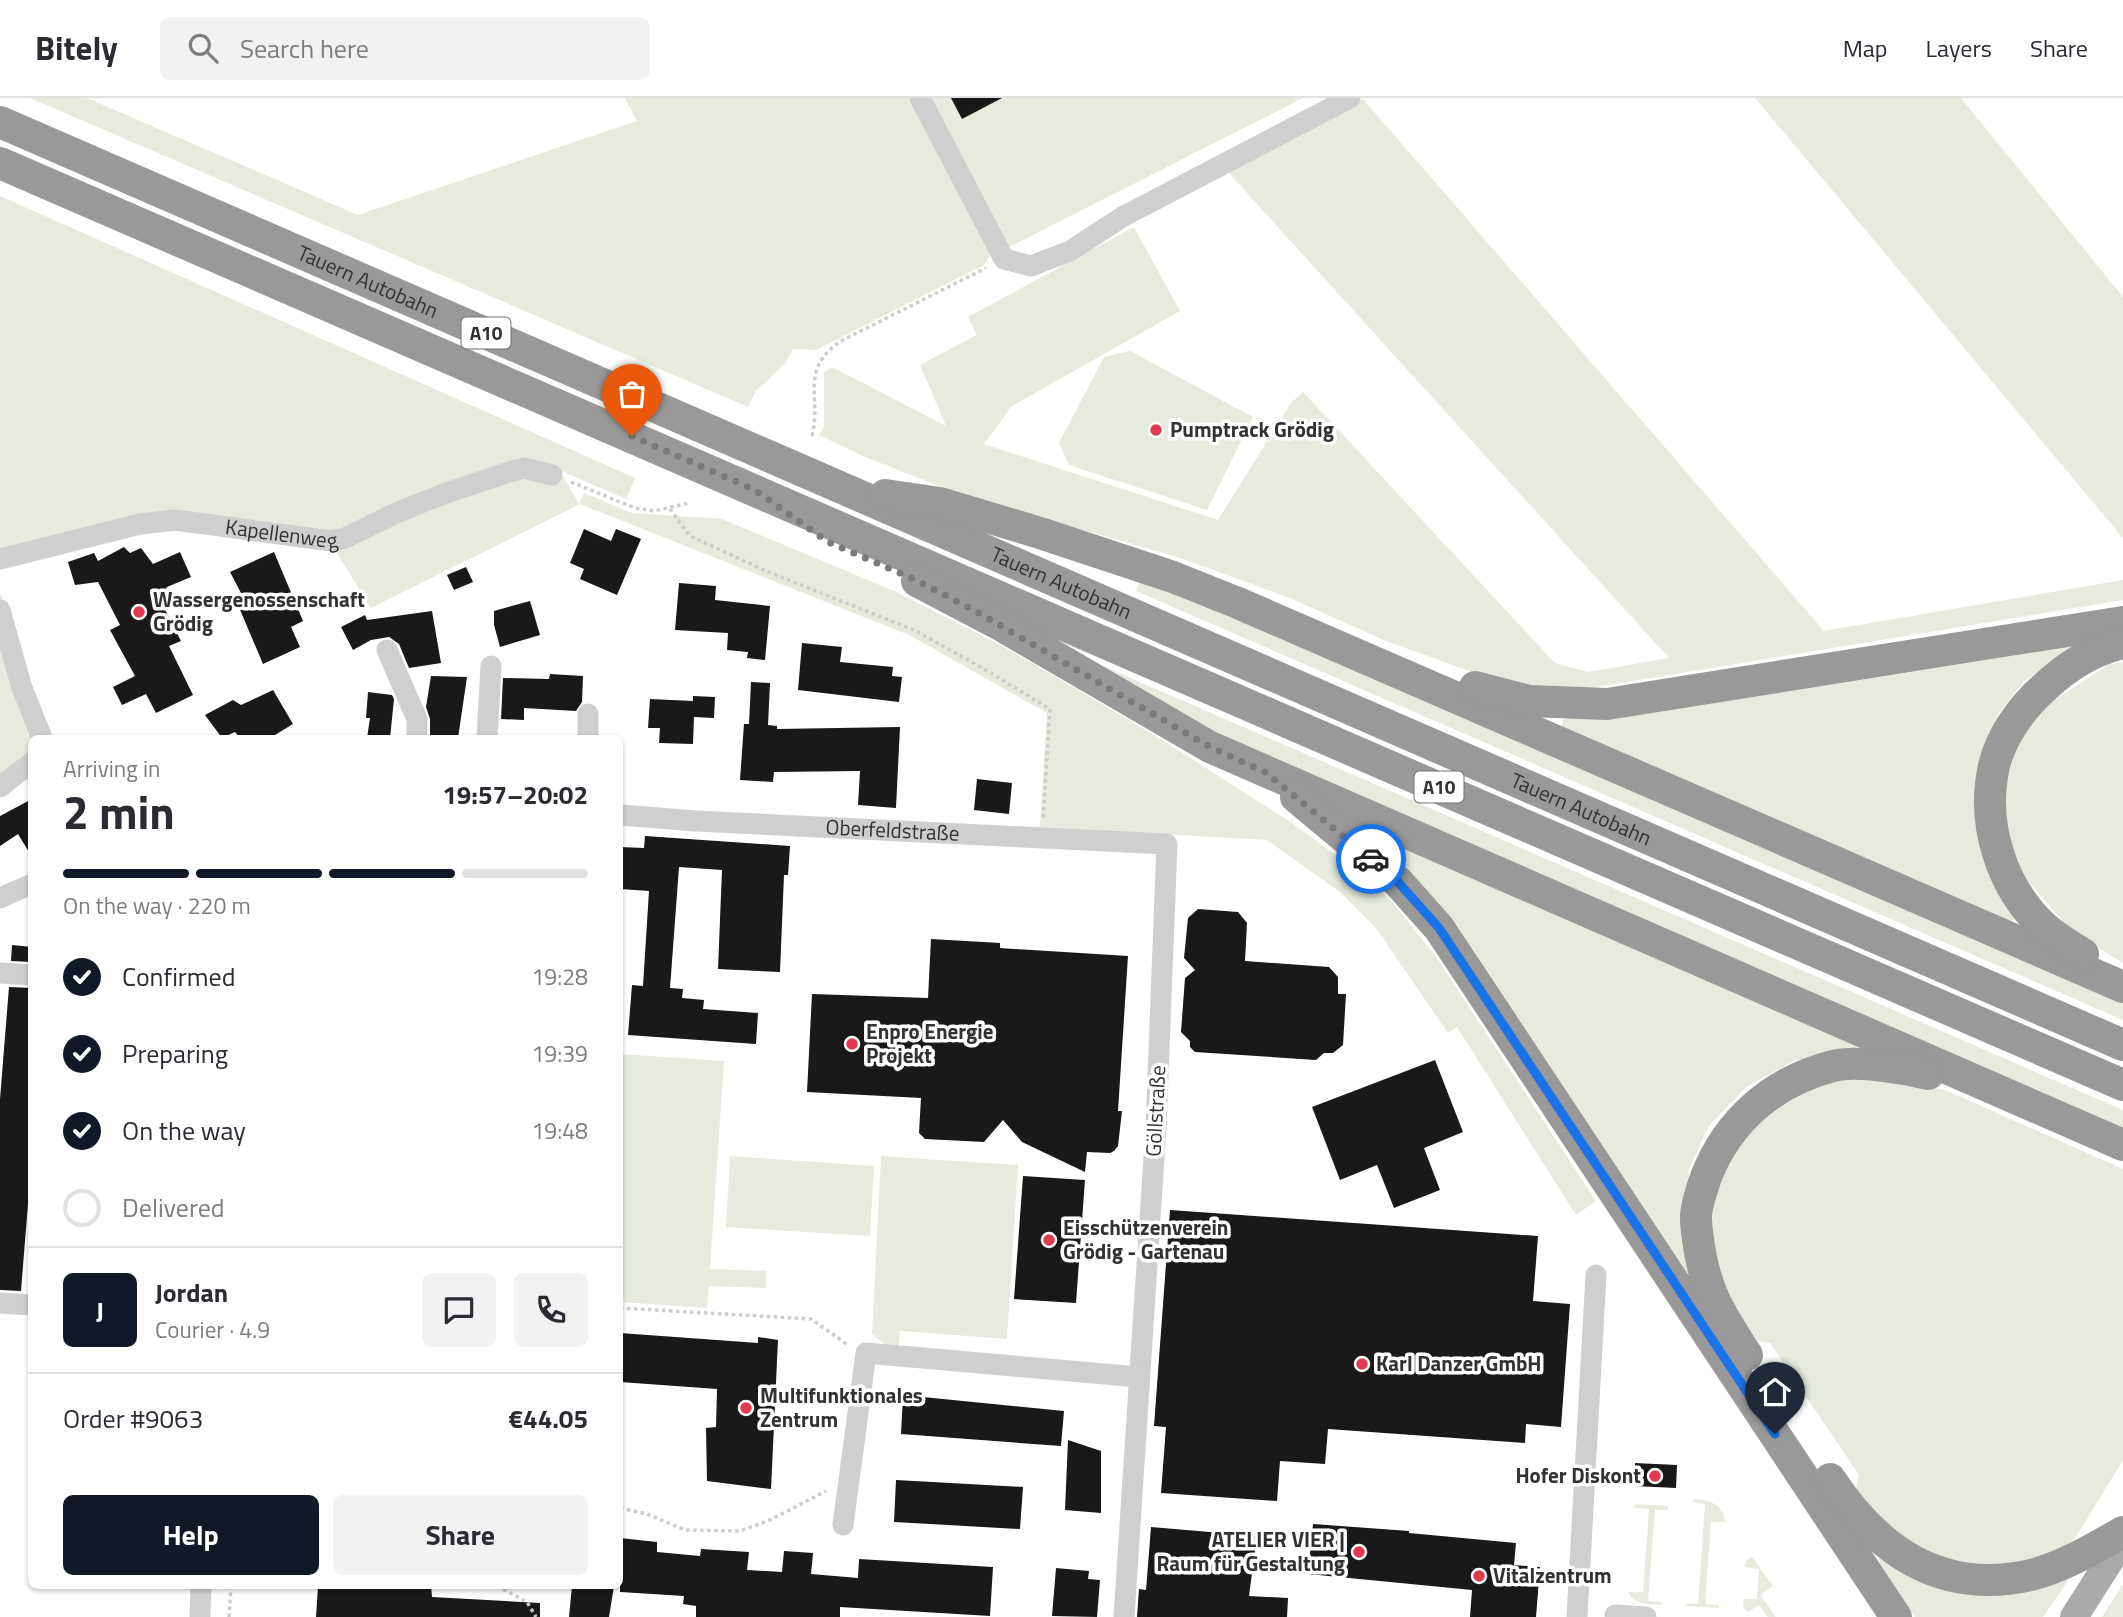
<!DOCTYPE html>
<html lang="en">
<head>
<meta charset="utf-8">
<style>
  :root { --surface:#fff; --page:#f2f2f3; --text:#2b2b33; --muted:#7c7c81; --line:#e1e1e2; --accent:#111827 }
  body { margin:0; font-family:"Titillium Web",sans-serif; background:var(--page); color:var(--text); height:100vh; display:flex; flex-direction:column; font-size:26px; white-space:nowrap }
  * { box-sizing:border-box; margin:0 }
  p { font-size:23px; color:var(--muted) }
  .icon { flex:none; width:38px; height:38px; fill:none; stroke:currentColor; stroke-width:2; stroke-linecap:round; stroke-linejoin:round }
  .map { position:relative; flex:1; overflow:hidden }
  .details { position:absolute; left:28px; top:637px; width:595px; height:854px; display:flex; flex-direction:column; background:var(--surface); border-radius:10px; box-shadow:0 2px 5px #0004 }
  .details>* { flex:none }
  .pin { position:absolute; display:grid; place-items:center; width:60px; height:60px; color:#fff; margin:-72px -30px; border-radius:50% 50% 50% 0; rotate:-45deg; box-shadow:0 0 7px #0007 }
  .pin .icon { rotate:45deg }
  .courier { position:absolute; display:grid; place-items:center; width:70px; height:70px; margin:-35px; border:5px solid #1a73e8; border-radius:50%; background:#fff; color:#222; box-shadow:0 2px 9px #0007 }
  .overview em { font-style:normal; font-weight:700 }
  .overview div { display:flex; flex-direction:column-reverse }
  .overview { display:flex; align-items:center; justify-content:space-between; height:119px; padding:0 35px }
  h1 { font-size:46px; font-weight:700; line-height:52px }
  .bar { display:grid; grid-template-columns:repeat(4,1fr); gap:10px 7px; align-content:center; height:84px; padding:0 35px }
  .bar i { height:9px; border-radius:5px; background:var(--line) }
  .bar .current { background:var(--accent) }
  .bar p { grid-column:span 4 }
  .line { display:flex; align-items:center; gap:18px; padding:0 35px; border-top:2px solid var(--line) }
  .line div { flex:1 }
  .round { display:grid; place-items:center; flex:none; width:74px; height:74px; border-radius:10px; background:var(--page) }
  ol { padding:0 35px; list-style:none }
  li { display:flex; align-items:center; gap:21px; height:77px }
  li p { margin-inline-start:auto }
  li .icon { padding:7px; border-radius:50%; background:var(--accent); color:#fff; stroke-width:4 }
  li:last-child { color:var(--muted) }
  li i { width:38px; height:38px; border:4px solid var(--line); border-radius:50% }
  .cta { display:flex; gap:14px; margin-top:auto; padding:14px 35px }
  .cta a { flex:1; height:80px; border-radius:10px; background:var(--accent); color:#fff; font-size:28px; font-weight:700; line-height:80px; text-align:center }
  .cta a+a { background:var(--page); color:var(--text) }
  header { display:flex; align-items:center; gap:42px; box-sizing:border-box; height:98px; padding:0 35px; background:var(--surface); border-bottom:2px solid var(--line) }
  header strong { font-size:33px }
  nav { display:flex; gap:38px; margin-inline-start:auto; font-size:24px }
  .search { width:490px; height:63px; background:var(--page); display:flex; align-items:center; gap:18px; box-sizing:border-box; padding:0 24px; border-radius:10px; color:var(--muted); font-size:26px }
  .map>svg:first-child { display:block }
  .green { fill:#e6ebde }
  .building { fill:#191919 }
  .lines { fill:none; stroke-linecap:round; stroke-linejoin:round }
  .path { stroke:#ccc; stroke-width:3.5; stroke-dasharray:3.5 3.5; stroke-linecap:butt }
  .minor { stroke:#cfcfcf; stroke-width:21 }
  .major { stroke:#aaa; stroke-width:28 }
  .highway { stroke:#999; stroke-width:32 }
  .done { stroke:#7a7a7a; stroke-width:7; stroke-dasharray:0 12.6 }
  .route { stroke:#1a73e8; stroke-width:9 }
  .poi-dot { fill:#e33951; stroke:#fff; stroke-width:2.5 }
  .labels { text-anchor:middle; stroke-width:7; stroke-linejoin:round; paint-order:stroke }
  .shield { fill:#fff; stroke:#707070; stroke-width:2 }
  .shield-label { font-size:19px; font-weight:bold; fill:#323232 }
  .street-label { font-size:21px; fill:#323232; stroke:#fff }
  .poi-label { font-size:21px; font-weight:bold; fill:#323232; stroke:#fff; text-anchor:start }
</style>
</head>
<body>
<header>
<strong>Bitely</strong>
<div class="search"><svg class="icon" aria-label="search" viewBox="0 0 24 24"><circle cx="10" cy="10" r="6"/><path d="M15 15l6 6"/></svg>Search here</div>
<nav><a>Map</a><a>Layers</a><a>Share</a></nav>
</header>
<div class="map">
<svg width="2123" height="1519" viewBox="0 0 2123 1519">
  <rect width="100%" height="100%" fill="#fff"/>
  <g class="green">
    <path d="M 30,0 L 87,0 L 358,117 L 637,23 L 625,0 L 914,0 L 992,154 L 984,167 L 816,252 L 793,251 L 785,266 L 756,293 L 748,309 Z"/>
    <path d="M 930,0 L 1303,0 L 1007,150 Z"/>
    <path d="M 1755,0 L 1961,0 L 2123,199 L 2123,440 Z"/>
    <path d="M 1363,1 L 1824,533 L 2123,482 L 2123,502 L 1590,590 L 1528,589 L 1497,583 L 1386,543 L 1290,500 L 1178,459 L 970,400 L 865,359 L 819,337 L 824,328 L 824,275 L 832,269 L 946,328 L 920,267 L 977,237 L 968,219 L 1134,129 L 1180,213 L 1012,308 L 984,346 L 1218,422 L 1291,305 L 1303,294 L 1555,565 L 1588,574 L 1669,560 L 1227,73 Z"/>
    <path d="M 0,98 L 635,380 L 626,401 L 559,372 L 579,406 L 584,395 L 632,415 L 722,421 L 894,493 L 995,544 L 1075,590 L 1167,645 L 1295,727 L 1357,773 L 1394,806 L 1437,860 L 1596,1103 L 1576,1117 L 1457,929 L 1448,935 L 1376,830 L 1340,794 L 1267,742 L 1040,729 L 1047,615 L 909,537 L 580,406 L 371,510 L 324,434 L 187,416 L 0,455 Z"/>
    <path d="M 1130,253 L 1253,319 L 1207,412 L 1069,367 L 1059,345 L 1104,259 Z"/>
    <path d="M 1143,477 L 2123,898 L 2123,922 L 1136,493 Z"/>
    <path d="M 0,493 L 38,640 L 32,640 L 31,653 L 0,677 Z"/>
    <path d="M 2097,542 L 2059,561 L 2024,583 L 1999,615 L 1987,649 L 2018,816 L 2010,825 L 1562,629 L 1563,621 C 1652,616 1740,601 1828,587 C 1918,573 2008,560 2097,542 Z"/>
    <path d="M 2123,564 L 2123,865 L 2072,834 L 2025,779 L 2007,735 L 2005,686 L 2019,641 L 2044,609 L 2108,567 Z"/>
    <path d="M 1101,567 L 2123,1012 L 2123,1037 L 1222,642 L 1099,571 Z"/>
    <path d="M 1335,715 L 1859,945 L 1853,955 L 1839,954 L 1794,963 L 1746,989 L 1708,1029 L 1689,1071 L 1686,1119 L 1699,1197 L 1605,1053 Z"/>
    <path d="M 620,956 L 724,963 L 710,1171 L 766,1173 L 766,1190 L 709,1188 L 707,1210 L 620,1204 Z"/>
    <path d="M 1883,981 L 1945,992 L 2123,1071 L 2123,1362 L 2076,1439 L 2057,1456 L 2022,1469 L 1976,1472 L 1908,1449 L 1854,1398 L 1859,1377 L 1770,1245 L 1758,1243 L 1732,1207 L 1715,1171 L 1712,1123 L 1717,1084 L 1734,1049 L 1766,1014 L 1822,983 Z"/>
    <path d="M 730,1058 L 874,1068 L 870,1138 L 726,1129 Z"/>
    <path d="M 881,1058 L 1018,1067 L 1007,1241 L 900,1233 L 898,1250 L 889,1250 L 872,1236 Z"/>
    <path d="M 1694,1401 C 1709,1402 1724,1406 1725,1424 L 1711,1424 L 1705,1506 L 1719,1507 L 1719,1510 L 1686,1508 L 1686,1506 L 1698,1506 L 1705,1406 L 1692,1404 Z"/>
    <path d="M 1635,1406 L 1668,1408 L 1668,1412 L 1655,1412 L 1648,1503 L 1662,1504 L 1662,1507 C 1648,1506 1635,1507 1628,1494 L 1643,1494 L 1649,1411 L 1634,1410 Z"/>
    <path d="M 1752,1459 L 1773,1488 L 1760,1497 L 1776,1519 L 1768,1519 L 1759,1507 L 1748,1514 L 1743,1509 L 1744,1501 L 1757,1501 L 1759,1471 L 1745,1469 L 1746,1463 Z"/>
    <path d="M 1879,1460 L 2066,1477 L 2068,1483 L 2043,1519 L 1915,1519 L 1880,1466 Z"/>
    <path d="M 2123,1486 L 2123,1519 L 2102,1519 Z"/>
  </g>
  <g class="building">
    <path d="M 951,0 L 1002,0 L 962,21 Z"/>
    <path d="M 584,431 L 611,443 L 616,431 L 641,441 L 617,497 L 580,481 L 584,471 L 570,465 Z"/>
    <path d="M 124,449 L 130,455 L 141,450 L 153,466 L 180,454 L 191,479 L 167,489 L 160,502 L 181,543 L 169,548 L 193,597 L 156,615 L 146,596 L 122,607 L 113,589 L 135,578 L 110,532 L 120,527 L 98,484 L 75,487 L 68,464 L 94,455 L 98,463 Z"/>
    <path d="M 274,454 L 303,523 L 291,529 L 300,549 L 263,566 L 235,500 L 242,497 L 230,474 Z"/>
    <path d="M 466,469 L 473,484 L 454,492 L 447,477 Z"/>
    <path d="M 679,485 L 716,488 L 715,502 L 770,508 L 765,562 L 747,560 L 748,554 L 727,552 L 728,535 L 675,532 Z"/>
    <path d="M 530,503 L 540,537 L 500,549 L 494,527 L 494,513 Z"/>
    <path d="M 432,513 L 441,565 L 409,570 L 399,546 L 389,539 L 371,542 L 353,552 L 341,529 L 365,517 L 367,522 Z"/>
    <path d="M 802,545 L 842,549 L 840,564 L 893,569 L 892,578 L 902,579 L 899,604 L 798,592 Z"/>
    <path d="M 550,576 L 583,578 L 582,604 L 576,613 L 524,610 L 524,622 L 501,621 L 503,580 L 549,581 Z"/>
    <path d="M 431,578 L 467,579 L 458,640 L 430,640 L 430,621 L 426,609 Z"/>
    <path d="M 751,584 L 770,585 L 768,627 L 777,628 L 777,631 L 900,629 L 896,710 L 858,707 L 860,673 L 774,674 L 773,684 L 740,682 L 744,626 L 749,626 Z"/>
    <path d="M 273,592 L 293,626 L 270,640 L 240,640 L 235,634 L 222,640 L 205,617 L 233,602 L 241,607 Z"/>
    <path d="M 368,594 L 392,597 L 394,601 L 390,640 L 367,640 L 370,620 L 366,620 Z"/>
    <path d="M 693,598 L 715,599 L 714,620 L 694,619 L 693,646 L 659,645 L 660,630 L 648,630 L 650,601 L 693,603 Z"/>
    <path d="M 977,681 L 1012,685 L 1009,716 L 974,712 Z"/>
    <path d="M 32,701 L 32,759 L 18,736 L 0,748 L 0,718 Z"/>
    <path d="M 645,738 L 790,748 L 788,777 L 784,777 L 780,874 L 718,871 L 722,772 L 679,769 L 670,890 L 683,891 L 682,900 L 704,902 L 703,911 L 758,915 L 756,946 L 628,937 L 632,887 L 643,888 L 649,793 L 620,791 L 620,749 L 644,750 Z"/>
    <path d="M 1198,811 L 1238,814 L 1247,825 L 1245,863 L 1329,869 L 1338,879 L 1338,896 L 1346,896 L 1343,947 L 1333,955 L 1324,955 L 1316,962 L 1195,954 L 1190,949 L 1190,943 L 1181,934 L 1185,880 L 1195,872 L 1184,860 L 1188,820 Z"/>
    <path d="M 931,841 L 1000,845 L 1000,850 L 1128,858 L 1118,1013 L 1122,1013 L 1118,1048 L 1114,1053 L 1110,1055 L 1087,1054 L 1085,1074 L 1022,1044 L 1003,1022 L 984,1044 L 925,1041 L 919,1035 L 921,1000 L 807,994 L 812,896 L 928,900 Z"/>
    <path d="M 12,847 L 32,849 L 32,864 L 11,863 Z"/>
    <path d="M 9,889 L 32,890 L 32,1056 L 21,1193 L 0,1192 L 0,1001 Z"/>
    <path d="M 1435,962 L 1463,1034 L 1424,1050 L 1440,1092 L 1394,1110 L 1377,1067 L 1340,1082 L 1312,1009 Z"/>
    <path d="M 1023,1078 L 1085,1082 L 1076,1205 L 1014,1201 Z"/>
    <path d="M 1170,1112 L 1538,1138 L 1533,1203 L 1570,1206 L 1561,1329 L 1526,1326 L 1525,1345 L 1328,1331 L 1325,1366 L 1280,1363 L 1277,1403 L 1161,1395 L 1166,1329 L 1154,1328 Z"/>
    <path d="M 620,1235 L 758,1245 L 758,1239 L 778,1242 L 771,1391 L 707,1383 L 706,1330 L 716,1329 L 717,1291 L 620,1284 Z"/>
    <path d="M 903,1297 L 1064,1313 L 1061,1348 L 901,1336 Z"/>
    <path d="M 1068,1342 L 1101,1353 L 1101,1415 L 1065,1412 Z"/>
    <path d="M 1635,1365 L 1677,1367 L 1676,1390 L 1634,1388 Z"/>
    <path d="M 896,1382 L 1023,1389 L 1020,1431 L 894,1424 Z"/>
    <path d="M 1313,1426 L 1409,1433 L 1409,1435 L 1516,1445 L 1514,1467 L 1540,1469 L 1536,1519 L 1470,1519 L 1472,1492 L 1308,1476 Z"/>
    <path d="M 1151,1429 L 1257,1438 L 1249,1498 L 1288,1500 L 1287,1519 L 1137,1519 L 1139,1491 L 1146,1492 Z"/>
    <path d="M 620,1440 L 657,1444 L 657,1454 L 700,1458 L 701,1451 L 749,1454 L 747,1472 L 782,1474 L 784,1453 L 813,1455 L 811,1476 L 858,1480 L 859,1461 L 993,1469 L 990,1518 L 840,1509 L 840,1519 L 696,1519 L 696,1508 L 683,1506 L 684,1498 L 620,1494 Z"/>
    <path d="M 1056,1470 L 1089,1473 L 1088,1481 L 1100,1482 L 1097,1519 L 1052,1518 Z"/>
    <path d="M 318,1488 L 431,1488 L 432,1499 L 540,1505 L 540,1519 L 316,1519 Z"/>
    <path d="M 572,1488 L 614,1488 L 609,1519 L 569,1519 Z"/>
  </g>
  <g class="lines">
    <g class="path">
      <path d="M 812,338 C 822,298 799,274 839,244 L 986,170"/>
      <path d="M 571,384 L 635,410 L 654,413 L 689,405"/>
      <path d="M 670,411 L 690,438 L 766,473 L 916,533 L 984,571 L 1050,611 L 1043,721"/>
      <path d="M 620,1210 L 811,1221 L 848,1247"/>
      <path d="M 620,1410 L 647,1416 L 685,1432 L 740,1433 L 770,1422 L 826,1393"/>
      <path d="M 497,1488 L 527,1504 L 536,1519"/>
      <path d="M 229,1519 L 231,1488"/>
    </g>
    <g class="minor">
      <path d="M 920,0 L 1004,161 L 1031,168 L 1070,153 L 1124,118 L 1350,0"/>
      <path id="s1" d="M 0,461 L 140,426 L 175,422 L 331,443 L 345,440 L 396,415 L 446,395 L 506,375 L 524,370 L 552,377"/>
      <path d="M 0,512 L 22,590 L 42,640"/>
      <path d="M 387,552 L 417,621 L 417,640"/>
      <path d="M 588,616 L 588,640"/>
      <path d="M 487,640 L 491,568"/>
      <path d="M 0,689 L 32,664"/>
      <path id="s2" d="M 620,717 L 696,723 L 1167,746 L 1156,1029 L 1124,1519"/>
      <path d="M 0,800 L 32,786"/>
      <path d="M 0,875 L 32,877"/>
      <path d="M 0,1205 L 32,1207"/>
      <path d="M 843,1427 L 866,1255 L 1139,1279"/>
      <path d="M 1615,1517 L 1646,1519"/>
      <path d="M 200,1519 L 201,1488"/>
      <path d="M 1577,1519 L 1596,1177"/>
    </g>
    <path class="major" d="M 2074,1519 L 2123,1442"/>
    <g class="highway">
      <path id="s3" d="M 0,24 L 2123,947"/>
      <path d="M 0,65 L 2123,987"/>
      <path d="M 885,397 L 940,405 L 1040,435 L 1173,479 L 1238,505 L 2123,889"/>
      <path d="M 917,483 L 997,525 L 1210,649 L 2123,1047"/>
      <path d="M 1475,589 L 1529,603 L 1607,606 L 2123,524"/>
      <path d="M 1296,699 L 1398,784 L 1439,830 L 1896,1519"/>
      <path d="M 2083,856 C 2070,848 2056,840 2044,829 C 2001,789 1981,725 1994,668 C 2001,638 2022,609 2045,589 C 2067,568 2094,552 2123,545"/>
      <path d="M 1747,1257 C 1720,1216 1704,1191 1698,1141 C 1697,1134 1696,1127 1696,1120 C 1696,1107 1702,1091 1706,1079 C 1728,1022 1774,983 1833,968 C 1857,962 1904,970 1928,976"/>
      <path d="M 1830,1381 C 1878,1454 1942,1497 2031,1477 C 2063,1469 2095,1450 2123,1434"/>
    </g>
  </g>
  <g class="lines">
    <path class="done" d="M 632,338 L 755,392 L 828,444 L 914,481 L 977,514 L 1210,649 L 1265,674 L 1371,761"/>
    <path class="route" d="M 1371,761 L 1398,784 L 1439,830 L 1775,1336"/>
  </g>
  <g class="poi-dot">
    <circle cx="1156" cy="332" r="7"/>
    <circle cx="139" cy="514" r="7"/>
    <circle cx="852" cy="946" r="7"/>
    <circle cx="1049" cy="1142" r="7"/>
    <circle cx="1362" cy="1266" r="7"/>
    <circle cx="746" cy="1310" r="7"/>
    <circle cx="1655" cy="1378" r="7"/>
    <circle cx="1359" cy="1454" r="7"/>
    <circle cx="1479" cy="1478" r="7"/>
  </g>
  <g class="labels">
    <g class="shield">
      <rect x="461.5" y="219.5" width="49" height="31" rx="5"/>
      <rect x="1414.5" y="673.5" width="49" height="31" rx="5"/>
    </g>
    <g class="shield-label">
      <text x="486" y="242">A10</text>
      <text x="1439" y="696">A10</text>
    </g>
    <g class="street-label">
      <text dy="7" stroke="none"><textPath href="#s3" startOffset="401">Tauern Autobahn</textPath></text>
      <text dy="7" stroke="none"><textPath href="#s1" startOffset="287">Kapellenweg</textPath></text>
      <text dy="7" stroke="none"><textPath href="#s3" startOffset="1157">Tauern Autobahn</textPath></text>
      <text dy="7" stroke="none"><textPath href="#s3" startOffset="1724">Tauern Autobahn</textPath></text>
      <text dy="7" stroke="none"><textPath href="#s2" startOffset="273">Oberfeldstraße</textPath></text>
      <text transform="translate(1156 1013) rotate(-87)" y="7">Göllstraße</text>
    </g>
    <g class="poi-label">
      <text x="1170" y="339">Pumptrack Grödig</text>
      <text x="153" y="509">Wassergenossenschaft<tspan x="153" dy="24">Grödig</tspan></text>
      <text x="866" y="941">Enpro Energie<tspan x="866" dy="24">Projekt</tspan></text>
      <text x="1063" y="1137">Eisschützenverein<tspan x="1063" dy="24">Grödig - Gartenau</tspan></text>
      <text x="1376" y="1273">Karl Danzer GmbH</text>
      <text x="760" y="1305">Multifunktionales<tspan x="760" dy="24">Zentrum</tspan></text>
      <text x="1641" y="1385" text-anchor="end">Hofer Diskont</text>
      <text x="1345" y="1449" text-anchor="end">ATELIER VIER |<tspan x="1345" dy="24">Raum für Gestaltung</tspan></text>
      <text x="1493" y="1485">Vitalzentrum</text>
    </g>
  </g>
</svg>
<div class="pin" style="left:632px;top:338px;background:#ea580c"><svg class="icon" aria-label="bag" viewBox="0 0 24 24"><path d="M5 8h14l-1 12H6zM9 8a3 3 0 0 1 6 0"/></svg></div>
<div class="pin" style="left:1775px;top:1336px;background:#1f2937"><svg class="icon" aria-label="home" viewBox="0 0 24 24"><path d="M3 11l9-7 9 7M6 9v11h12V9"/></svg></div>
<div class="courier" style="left:1371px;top:761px"><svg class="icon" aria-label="car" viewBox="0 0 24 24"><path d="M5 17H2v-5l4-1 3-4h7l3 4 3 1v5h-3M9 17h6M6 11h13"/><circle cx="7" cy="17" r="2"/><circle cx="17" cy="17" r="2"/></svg></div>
<section class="details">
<div class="overview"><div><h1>2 min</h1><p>Arriving in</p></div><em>19:57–20:02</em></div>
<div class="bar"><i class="current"></i><i class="current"></i><i class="current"></i><i></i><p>On the way · 220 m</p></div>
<ol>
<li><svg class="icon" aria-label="check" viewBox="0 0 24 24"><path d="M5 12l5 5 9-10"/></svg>Confirmed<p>19:28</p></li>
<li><svg class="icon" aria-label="check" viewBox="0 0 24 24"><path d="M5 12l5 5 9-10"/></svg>Preparing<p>19:39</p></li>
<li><svg class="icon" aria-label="check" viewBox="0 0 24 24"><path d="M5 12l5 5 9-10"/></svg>On the way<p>19:48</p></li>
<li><i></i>Delivered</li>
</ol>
<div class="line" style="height:126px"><b class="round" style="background:var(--accent);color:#fff">J</b><div><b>Jordan</b><p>Courier · 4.9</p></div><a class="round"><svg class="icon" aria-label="chat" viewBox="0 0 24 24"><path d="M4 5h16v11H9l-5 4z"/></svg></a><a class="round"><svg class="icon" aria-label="phone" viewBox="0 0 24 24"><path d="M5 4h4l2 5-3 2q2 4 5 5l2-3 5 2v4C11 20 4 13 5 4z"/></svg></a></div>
<div class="line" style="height:91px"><div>Order #9063</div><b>€44.05</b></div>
<div class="cta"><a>Help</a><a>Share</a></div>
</section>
</div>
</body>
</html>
